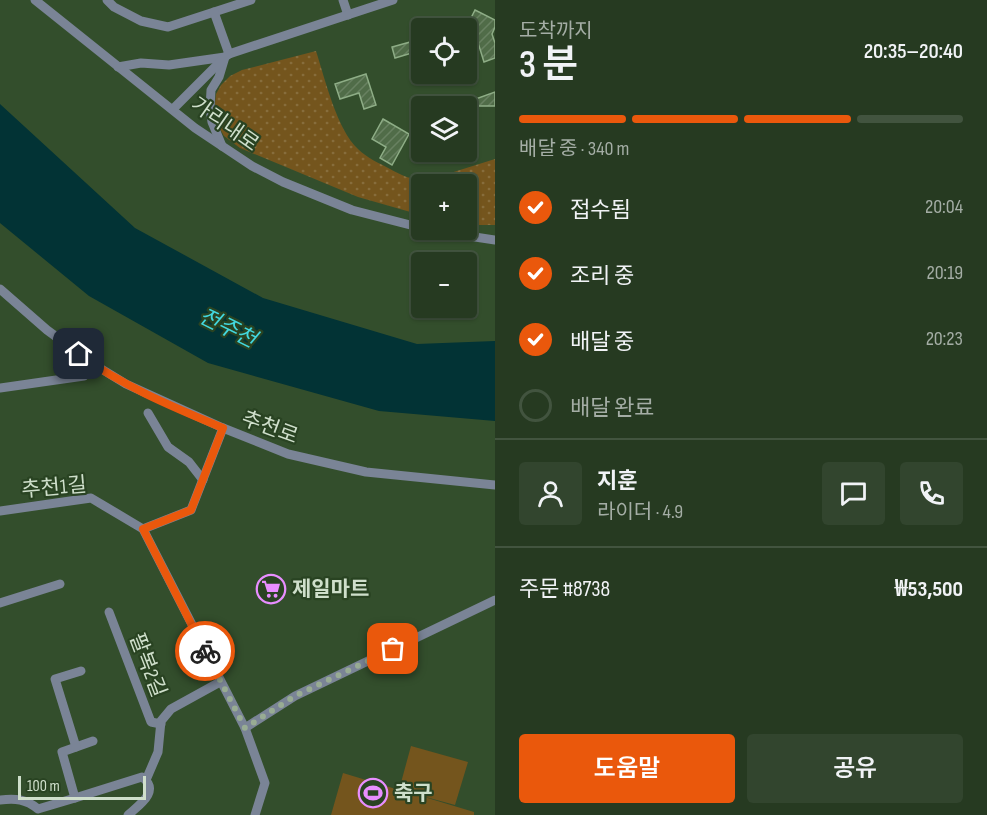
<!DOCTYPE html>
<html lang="ko">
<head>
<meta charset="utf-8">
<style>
  :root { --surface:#263a21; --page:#32452e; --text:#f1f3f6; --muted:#a4ada5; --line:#42543f; --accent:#ea580c }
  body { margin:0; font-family:"Sofia Sans Condensed","Noto Sans KR",sans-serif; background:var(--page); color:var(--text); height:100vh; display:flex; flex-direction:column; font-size:22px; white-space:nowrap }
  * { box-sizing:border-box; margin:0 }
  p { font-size:20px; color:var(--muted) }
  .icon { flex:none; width:33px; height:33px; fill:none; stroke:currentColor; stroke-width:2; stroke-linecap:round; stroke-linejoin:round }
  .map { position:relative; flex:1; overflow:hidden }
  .details { display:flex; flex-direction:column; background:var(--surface); width:492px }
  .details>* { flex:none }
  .fabs { position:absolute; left:411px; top:18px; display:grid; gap:12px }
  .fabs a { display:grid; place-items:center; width:66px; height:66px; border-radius:6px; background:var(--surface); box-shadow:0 2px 4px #0004,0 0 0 2px var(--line); font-size:30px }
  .scale { position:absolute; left:18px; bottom:15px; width:128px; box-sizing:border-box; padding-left:6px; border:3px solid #cfdfcb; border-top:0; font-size:16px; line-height:21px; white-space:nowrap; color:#cfdfcb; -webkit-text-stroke:4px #294322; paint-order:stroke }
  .pin { position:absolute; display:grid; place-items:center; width:51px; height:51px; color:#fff; margin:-26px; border-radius:12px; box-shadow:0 3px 9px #0006 }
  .courier { position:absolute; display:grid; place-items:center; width:60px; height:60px; margin:-30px; border:4px solid #ea580c; border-radius:50%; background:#fff; color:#222; box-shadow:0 2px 8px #0007 }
  .overview em { font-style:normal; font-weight:600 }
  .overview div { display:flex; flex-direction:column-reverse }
  .overview { display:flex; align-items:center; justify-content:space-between; height:102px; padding:0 24px }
  h1 { font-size:39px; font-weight:600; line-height:45px }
  .bar { display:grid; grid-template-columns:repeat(4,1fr); gap:9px 6px; align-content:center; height:72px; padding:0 24px }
  .bar i { height:8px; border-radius:4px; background:var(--line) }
  .bar .active { background:var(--accent) }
  .bar p { grid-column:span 4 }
  .line { display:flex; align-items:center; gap:15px; padding:0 24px; border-top:2px solid var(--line) }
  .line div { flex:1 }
  .round { display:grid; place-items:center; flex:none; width:63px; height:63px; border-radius:6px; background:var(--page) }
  ol { padding:0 24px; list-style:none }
  li { display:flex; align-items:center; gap:18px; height:66px }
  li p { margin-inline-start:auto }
  li .icon { padding:6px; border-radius:50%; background:var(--accent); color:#fff; stroke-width:4 }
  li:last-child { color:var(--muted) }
  li i { width:33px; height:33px; border:3px solid var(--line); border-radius:50% }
  .action { display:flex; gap:12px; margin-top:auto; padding:12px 24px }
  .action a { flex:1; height:69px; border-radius:6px; background:var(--accent); color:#fff; font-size:24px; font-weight:600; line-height:69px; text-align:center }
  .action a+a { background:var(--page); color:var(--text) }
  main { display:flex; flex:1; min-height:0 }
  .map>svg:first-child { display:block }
  .park { fill:url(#park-dots) }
  .pitch { fill:#74551d }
  .water { fill:#023335 }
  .building { fill:url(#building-hatch); stroke:#8ead86; stroke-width:1.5 }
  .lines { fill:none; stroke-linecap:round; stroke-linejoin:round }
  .minor { stroke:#7a8496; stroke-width:9 }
  .done { stroke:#98ac93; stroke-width:6; stroke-dasharray:0 10.8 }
  .route { stroke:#ea580c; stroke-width:8 }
  .labels { text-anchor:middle; stroke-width:4.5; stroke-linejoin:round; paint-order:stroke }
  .street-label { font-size:21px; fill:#cfdfcb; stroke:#294322 }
  .poi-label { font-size:21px; font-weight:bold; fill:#cfdfcb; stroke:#294322; text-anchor:start }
  .water-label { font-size:22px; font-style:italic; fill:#42d7dd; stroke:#294322 }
</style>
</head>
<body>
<main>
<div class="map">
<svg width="495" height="815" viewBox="0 0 495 815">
  <defs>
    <pattern id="park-dots" width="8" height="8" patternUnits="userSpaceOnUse" patternTransform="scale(1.5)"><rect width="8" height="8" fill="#74551d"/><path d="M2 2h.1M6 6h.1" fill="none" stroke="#876d3c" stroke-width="1.8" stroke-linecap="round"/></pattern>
    <pattern id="building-hatch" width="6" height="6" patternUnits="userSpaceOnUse" patternTransform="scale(1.5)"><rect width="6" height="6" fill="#506c48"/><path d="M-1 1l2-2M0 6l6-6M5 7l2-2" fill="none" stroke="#688161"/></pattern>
  </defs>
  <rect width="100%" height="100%" fill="#334e2c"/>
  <path class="park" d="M 316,51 C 325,79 337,130 358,149 C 367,158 379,163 390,169 C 401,175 412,180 425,181 L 495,159 L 495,225 L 479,225 L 467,223 L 466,184 L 422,184 L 421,215 L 358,197 L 240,148 L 224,136 L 219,127 L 216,117 L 215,104 L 216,94 L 221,85 L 230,76 L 242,70 Z"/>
  <path class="pitch" d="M 411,746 L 468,762 L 455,805 L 411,793 L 474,812 L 474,815 L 331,815 L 343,773 L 399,790 Z"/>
  <path class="water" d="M 0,104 L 135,228 L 263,298 L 417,344 L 495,341 L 495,421 L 379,411 L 208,363 L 89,296 L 0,223 Z"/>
  <g class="building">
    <path d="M 475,10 L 495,20 L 495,27 L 492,34 L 495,43 L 495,58 L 484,62 L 475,33 L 466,36 L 466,28 L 453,28 L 453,27 L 469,22 Z"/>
    <path d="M 416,30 L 422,32 L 422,50 L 395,58 L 392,47 L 410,42 Z"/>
    <path d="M 366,74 L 376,105 L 364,109 L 359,93 L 340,99 L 335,84 Z"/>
    <path d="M 495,92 L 495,106 L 475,106 L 473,100 Z"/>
    <path d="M 383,119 L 409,134 L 392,165 L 380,158 L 386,147 L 372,139 Z"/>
  </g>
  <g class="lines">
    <g class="minor">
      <path d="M 35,0 L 195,128 L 252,166 L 283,182 L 352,210 L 422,228"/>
      <path d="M 107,0 L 114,7 L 141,21 L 168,27 L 251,0"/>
      <path d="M 343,0 L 348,15"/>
      <path d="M 214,12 L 229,54"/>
      <path d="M 118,67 L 141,63 L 169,65 L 225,57 L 219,77 L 211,90 L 210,109 L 212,122 L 222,146"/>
      <path d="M 173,109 L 225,57 L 229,54 L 393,0"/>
      <path d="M 429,230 L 495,240"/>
      <path d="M 0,289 L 47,330 L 95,365 L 126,384 L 223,428 L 288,454 L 366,472 L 495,485"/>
      <path d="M 0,388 L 84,376"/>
      <path d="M 148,413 L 168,447 L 189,462 L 203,480"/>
      <path d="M 0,511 L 91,498 L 143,529 L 191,510 L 223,428"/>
      <path d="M 143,529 L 245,728 L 265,783 L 255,815"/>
      <path d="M 0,603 L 60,584"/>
      <path d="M 109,612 L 151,722 L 161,724"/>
      <path d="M 245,728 L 295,696 L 495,600"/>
      <path d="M 93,741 L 62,752 L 75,798 L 142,777 C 161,791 139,805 128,815"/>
      <path d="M 76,747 L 55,679 L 81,671"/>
      <path d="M 146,780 L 158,752 L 161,721 L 171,709 L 220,682"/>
      <path d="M 0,800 C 15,798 26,799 38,809 L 75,798"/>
    </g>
  </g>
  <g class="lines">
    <path class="done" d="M 205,651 L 245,728 L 295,696 L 393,649"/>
    <path class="route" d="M 79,354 C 122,386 173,407 223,428 L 191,510 L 143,529 L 205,651"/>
  </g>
  <defs>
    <g id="supermarket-ring" transform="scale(1.5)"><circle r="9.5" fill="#294322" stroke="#e88eff" stroke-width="1.5"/><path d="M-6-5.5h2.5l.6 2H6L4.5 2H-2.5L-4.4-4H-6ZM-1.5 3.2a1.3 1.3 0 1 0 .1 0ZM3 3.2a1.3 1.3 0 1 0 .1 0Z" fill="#e88eff"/></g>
    <g id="stadium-ring" transform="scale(1.5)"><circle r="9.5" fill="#294322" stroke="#e88eff" stroke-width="1.5"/><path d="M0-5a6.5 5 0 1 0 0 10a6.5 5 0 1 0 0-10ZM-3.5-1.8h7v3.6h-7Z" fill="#e88eff"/></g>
  </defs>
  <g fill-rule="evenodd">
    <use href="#supermarket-ring" x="271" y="589"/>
    <use href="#stadium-ring" x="373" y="793"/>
  </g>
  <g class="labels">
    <g class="street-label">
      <text transform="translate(225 124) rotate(35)" y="7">가리내로</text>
      <text transform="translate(270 427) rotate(20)" y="7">추천로</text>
      <text transform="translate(54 487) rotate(-5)" y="7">추천1길</text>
      <text transform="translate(148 665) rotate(69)" y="7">팔복2길</text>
    </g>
    <g class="poi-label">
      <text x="292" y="596">제일마트</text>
      <text x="394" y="800">축구</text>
    </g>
    <g class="water-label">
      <text transform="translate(228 327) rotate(26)" y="8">전주천</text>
    </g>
  </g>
</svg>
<div class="fabs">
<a><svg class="icon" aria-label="locate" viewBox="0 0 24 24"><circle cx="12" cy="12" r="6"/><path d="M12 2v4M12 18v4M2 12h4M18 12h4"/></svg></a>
<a><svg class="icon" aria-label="layers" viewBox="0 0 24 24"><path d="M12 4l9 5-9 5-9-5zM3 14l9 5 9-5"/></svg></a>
<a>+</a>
<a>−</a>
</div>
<div class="scale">100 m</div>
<div class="pin" style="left:393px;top:649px;background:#ea580c"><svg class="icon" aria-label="bag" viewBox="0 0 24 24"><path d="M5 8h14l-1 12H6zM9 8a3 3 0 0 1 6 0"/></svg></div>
<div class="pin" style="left:79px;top:354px;background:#1f2937"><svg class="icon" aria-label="home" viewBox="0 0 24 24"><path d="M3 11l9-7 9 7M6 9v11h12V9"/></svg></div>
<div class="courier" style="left:205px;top:651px"><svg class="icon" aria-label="bike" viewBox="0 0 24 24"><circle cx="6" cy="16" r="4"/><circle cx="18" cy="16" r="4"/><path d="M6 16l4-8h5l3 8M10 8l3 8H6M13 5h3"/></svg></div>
</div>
<section class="details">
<div class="overview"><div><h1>3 분</h1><p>도착까지</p></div><em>20:35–20:40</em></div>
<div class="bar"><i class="active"></i><i class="active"></i><i class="active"></i><i></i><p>배달 중 · 340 m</p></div>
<ol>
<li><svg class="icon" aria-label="check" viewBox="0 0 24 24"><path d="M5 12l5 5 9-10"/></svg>접수됨<p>20:04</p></li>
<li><svg class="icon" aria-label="check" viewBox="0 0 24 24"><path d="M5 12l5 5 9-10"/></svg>조리 중<p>20:19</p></li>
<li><svg class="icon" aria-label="check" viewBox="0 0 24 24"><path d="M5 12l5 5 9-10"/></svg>배달 중<p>20:23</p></li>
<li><i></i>배달 완료</li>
</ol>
<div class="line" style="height:108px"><a class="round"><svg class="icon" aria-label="person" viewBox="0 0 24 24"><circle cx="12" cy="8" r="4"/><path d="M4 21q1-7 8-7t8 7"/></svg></a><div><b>지훈</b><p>라이더 · 4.9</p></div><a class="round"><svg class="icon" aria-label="chat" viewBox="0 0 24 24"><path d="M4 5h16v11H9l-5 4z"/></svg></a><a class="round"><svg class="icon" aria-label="phone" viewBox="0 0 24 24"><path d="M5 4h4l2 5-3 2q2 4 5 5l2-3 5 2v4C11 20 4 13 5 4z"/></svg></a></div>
<div class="line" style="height:78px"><div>주문 #8738</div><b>₩53,500</b></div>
<div class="action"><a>도움말</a><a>공유</a></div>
</section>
</main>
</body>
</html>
